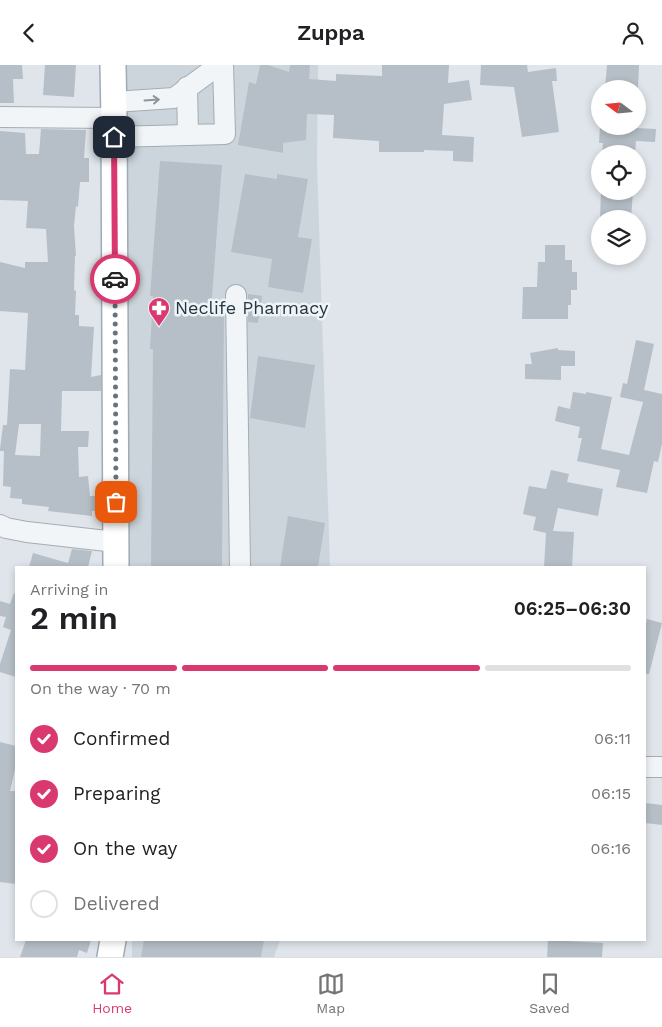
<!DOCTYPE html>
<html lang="en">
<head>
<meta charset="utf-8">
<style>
  :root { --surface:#fff; --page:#f2f2f2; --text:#202124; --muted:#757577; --line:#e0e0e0; --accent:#da3970 }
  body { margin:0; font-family:"Work Sans",sans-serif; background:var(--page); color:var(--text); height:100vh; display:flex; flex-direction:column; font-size:19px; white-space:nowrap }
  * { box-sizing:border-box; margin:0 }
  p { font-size:16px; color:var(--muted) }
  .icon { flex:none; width:28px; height:28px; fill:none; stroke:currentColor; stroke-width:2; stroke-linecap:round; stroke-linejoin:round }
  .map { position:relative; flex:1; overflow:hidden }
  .details { position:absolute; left:15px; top:501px; width:631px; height:375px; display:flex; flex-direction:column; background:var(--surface); border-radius:0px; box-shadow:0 2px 8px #0003 }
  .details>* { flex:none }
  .needle { width:32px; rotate:286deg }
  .buttons { position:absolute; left:591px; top:15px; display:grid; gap:10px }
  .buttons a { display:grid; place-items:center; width:55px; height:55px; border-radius:50%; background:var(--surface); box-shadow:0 2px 8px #0003; font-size:25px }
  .pin { position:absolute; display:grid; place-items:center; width:42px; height:42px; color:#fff; margin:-21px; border-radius:10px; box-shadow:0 2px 8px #0006 }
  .courier { position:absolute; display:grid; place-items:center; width:50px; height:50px; margin:-25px; border:4px solid #da3970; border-radius:50%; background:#fff; color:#222; box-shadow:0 1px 6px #0007 }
  .overview em { font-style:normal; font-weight:600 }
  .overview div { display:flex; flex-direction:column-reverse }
  .overview { display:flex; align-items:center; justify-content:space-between; height:85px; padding:0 15px }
  h1 { font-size:32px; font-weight:600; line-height:38px }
  .bar { display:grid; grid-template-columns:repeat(4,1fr); gap:8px 5px; align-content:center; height:60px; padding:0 15px }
  .bar i { height:6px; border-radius:4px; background:var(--line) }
  .bar .active { background:var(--accent) }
  .bar p { grid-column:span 4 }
  ol { padding:0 15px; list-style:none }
  li { display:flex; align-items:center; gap:15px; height:55px }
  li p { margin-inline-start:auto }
  li .icon { padding:5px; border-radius:50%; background:var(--accent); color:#fff; stroke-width:4 }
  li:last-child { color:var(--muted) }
  li i { width:28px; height:28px; border:2px solid var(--line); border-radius:50% }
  header { display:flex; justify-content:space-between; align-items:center; height:65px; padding:0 15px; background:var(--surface); font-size:22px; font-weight:600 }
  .tab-bar { display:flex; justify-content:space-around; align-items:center; height:70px; border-top:1px solid var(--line); background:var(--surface); font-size:14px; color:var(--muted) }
  .tab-bar a { display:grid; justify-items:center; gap:2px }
  .tab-bar .active { color:var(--accent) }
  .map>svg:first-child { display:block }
  .built { fill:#cdd5dc }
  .building { fill:#b6bfc7; fill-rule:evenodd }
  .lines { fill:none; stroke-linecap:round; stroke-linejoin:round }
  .minor-casing { stroke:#a4adb4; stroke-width:22 }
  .major-casing { stroke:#9dacb6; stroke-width:28 }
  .minor { stroke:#f2f5f7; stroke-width:20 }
  .major { stroke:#fff; stroke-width:25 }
  .oneway { stroke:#8c969c }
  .done { stroke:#67737d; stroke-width:5; stroke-dasharray:0 9 }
  .route { stroke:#da3970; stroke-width:6 }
  .labels { text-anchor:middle; stroke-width:5; stroke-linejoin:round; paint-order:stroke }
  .poi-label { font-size:18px; fill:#263642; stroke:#eff4f7; text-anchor:start }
</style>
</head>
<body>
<header><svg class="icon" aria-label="back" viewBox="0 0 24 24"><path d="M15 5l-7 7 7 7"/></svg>Zuppa<svg class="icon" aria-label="person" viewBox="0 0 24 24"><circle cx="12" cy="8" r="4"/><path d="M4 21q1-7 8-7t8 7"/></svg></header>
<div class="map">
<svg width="662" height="892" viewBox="0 0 662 892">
  <rect width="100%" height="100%" fill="#dfe5ea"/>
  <g class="built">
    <path d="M 125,0 L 318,0 L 317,98 L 330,502 L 129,502 Z"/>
    <path d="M 132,875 L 280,875 L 274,892 L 132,892 Z"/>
  </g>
  <g class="building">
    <path d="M 0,0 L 22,0 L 23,14 L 13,14 L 14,38 L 0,38 Z"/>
    <path d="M 45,0 L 76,0 L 74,32 L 43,30 Z"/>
    <path d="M 260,0 L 268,0 L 289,7 L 290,0 L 310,0 L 309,14 L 336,16 L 336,9 L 382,11 L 382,0 L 449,0 L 448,18 L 469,15 L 472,35 L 444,39 L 442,70 L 474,72 L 473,97 L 453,96 L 453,86 L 424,85 L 424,87 L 379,87 L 379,76 L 333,73 L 334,50 L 307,49 L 306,75 L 283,78 L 283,88 L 238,80 L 249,17 L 256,19 Z"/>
    <path d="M 481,0 L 527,0 L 528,7 L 556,3 L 557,16 L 552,16 L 559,67 L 522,72 L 514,22 L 480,20 Z"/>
    <path d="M 607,0 L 639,0 L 638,24 L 605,24 Z"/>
    <path d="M 600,61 L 636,61 L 636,63 L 656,64 L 655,77 L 636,76 L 635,89 L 602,89 L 603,78 L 599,78 Z"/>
    <path d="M 41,64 L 86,65 L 84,93 L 89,93 L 89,117 L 80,117 L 78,142 L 76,141 L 74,161 L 76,191 L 75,191 L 74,225 L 76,226 L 75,250 L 79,250 L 79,261 L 94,262 L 91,312 L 101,310 L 101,326 L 62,326 L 61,366 L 89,366 L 88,382 L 78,382 L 79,412 L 88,411 L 90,431 L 96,431 L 96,446 L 92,446 L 92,451 L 48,446 L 49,442 L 22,439 L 22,434 L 10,433 L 11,422 L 3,421 L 4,386 L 0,386 L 0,384 L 3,360 L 7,360 L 10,304 L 25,305 L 28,248 L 0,246 L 0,197 L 25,203 L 25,197 L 48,197 L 46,164 L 26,163 L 28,136 L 0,135 L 0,66 L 25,68 L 26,89 L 39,89 ZM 19,359 L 41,359 L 40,391 L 15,390 Z"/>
    <path d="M 160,96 L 222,100 L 211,245 L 224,246 L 222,502 L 151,502 L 153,284 L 150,284 L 153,231 L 150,231 Z"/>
    <path d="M 245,109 L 277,114 L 277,109 L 308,114 L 298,172 L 312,174 L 303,228 L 268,222 L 272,194 L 231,187 Z"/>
    <path d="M 601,126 L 633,126 L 631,154 L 600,154 Z"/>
    <path d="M 545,180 L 565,180 L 565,195 L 572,195 L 572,207 L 577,207 L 577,225 L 571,225 L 571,240 L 568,240 L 568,254 L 522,254 L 523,222 L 537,222 L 538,197 L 545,197 Z"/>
    <path d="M 248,229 L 262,231 L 258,258 L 248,257 Z"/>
    <path d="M 636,275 L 654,279 L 644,325 L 662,329 L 662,379 L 658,397 L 654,396 L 647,428 L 616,422 L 620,405 L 577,396 L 582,373 L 578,373 L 580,362 L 555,356 L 558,341 L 570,344 L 573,327 L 586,329 L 586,327 L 612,332 L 601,384 L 629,390 L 643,337 L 620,332 L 623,318 L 627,319 Z"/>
    <path d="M 558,283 L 558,285 L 575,286 L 575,301 L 561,301 L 561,315 L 525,314 L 525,299 L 532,299 L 530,288 Z"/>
    <path d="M 258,291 L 315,300 L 305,363 L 250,353 Z"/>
    <path d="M 551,405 L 569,409 L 567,417 L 603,424 L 598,451 L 558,443 L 553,466 L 574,467 L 572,502 L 544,502 L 546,468 L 533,465 L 536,452 L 523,449 L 529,421 L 546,424 Z"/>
    <path d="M 288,451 L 325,458 L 318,502 L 280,502 Z"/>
    <path d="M 72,484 L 92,486 L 88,502 L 29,502 L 33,488 L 68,498 Z"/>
    <path d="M 14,528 L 16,529 L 16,612 L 0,607 L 0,599 L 11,565 L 3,562 L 6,552 L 0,551 L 0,536 L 10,539 Z"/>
    <path d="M 647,554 L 662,558 L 649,609 L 645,609 L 645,563 Z"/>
    <path d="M 0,677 L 16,681 L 16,700 L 10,726 L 16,726 L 16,819 L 0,817 Z"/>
    <path d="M 645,738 L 662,740 L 662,760 L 645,758 Z"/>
    <path d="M 26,875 L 91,875 L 87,888 L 79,885 L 77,892 L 20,892 Z"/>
    <path d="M 144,875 L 264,875 L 261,892 L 141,892 Z"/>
    <path d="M 548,875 L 603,878 L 602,892 L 547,892 Z"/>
  </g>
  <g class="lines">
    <g class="minor-casing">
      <g id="minor">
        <path d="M 187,22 L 188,70"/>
        <path d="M 114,37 L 174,33 L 219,0"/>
        <path d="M 0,52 L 114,53"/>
        <path d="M 114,72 L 225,69 L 223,0"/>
        <path d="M 236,230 L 240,502"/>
        <path d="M 0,460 L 6,463 L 27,467 L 116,477"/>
        <path d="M 645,702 L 662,702"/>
      </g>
    </g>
    <g class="major-casing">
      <g id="major">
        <path d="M 113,0 L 114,53 L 116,502"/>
        <path d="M 110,892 L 113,875"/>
      </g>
    </g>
    <use href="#minor" class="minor"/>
    <use href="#major" class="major"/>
  </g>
  <defs><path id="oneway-shaft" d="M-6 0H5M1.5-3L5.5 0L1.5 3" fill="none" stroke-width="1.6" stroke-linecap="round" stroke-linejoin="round" transform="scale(1.25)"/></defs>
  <use class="oneway" href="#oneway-shaft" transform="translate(152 35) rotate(-4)"/>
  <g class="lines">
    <path class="done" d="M 115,214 L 116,437"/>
    <path class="route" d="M 114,72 L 115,214"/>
  </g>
  <defs>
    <g id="pharmacy-pin" transform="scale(1.125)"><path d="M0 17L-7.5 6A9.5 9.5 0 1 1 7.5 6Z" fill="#da3970" stroke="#eff4f7"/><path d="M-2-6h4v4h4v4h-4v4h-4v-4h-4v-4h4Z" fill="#fff"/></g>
  </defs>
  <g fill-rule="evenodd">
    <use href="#pharmacy-pin" x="159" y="243"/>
  </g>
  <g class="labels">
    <g class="poi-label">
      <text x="175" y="249">Neclife Pharmacy</text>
    </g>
  </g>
</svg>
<div class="buttons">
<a><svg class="needle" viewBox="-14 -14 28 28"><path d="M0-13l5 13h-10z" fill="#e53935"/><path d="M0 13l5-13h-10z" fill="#757577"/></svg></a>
<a><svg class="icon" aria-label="locate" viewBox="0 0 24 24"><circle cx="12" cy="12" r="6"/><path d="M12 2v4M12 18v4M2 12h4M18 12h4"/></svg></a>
<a><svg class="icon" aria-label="layers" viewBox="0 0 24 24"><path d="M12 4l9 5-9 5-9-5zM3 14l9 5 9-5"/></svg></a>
</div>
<div class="pin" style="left:116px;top:437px;background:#ea580c"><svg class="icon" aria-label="bag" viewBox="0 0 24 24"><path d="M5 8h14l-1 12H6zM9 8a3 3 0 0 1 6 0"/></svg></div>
<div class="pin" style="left:114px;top:72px;background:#1f2937"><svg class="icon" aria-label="home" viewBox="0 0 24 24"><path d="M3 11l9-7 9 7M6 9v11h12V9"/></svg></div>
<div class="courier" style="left:115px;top:214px"><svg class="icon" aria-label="car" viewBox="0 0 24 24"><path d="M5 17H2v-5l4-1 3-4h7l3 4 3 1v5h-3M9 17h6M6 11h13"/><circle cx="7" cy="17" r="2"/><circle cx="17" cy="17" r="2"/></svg></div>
<section class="details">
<div class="overview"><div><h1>2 min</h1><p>Arriving in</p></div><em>06:25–06:30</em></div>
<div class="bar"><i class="active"></i><i class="active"></i><i class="active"></i><i></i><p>On the way · 70 m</p></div>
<ol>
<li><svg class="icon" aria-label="check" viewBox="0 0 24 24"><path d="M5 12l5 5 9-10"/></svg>Confirmed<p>06:11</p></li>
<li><svg class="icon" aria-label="check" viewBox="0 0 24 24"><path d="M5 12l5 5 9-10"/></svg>Preparing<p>06:15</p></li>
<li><svg class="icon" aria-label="check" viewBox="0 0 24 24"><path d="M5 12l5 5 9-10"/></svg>On the way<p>06:16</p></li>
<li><i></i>Delivered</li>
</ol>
</section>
</div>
<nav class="tab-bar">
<a class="active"><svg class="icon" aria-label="home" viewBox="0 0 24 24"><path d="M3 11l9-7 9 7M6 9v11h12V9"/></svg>Home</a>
<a><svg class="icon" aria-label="map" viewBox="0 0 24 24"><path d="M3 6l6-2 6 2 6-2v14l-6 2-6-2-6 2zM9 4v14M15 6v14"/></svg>Map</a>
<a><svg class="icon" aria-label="saved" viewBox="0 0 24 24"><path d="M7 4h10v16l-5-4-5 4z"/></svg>Saved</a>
</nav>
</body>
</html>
